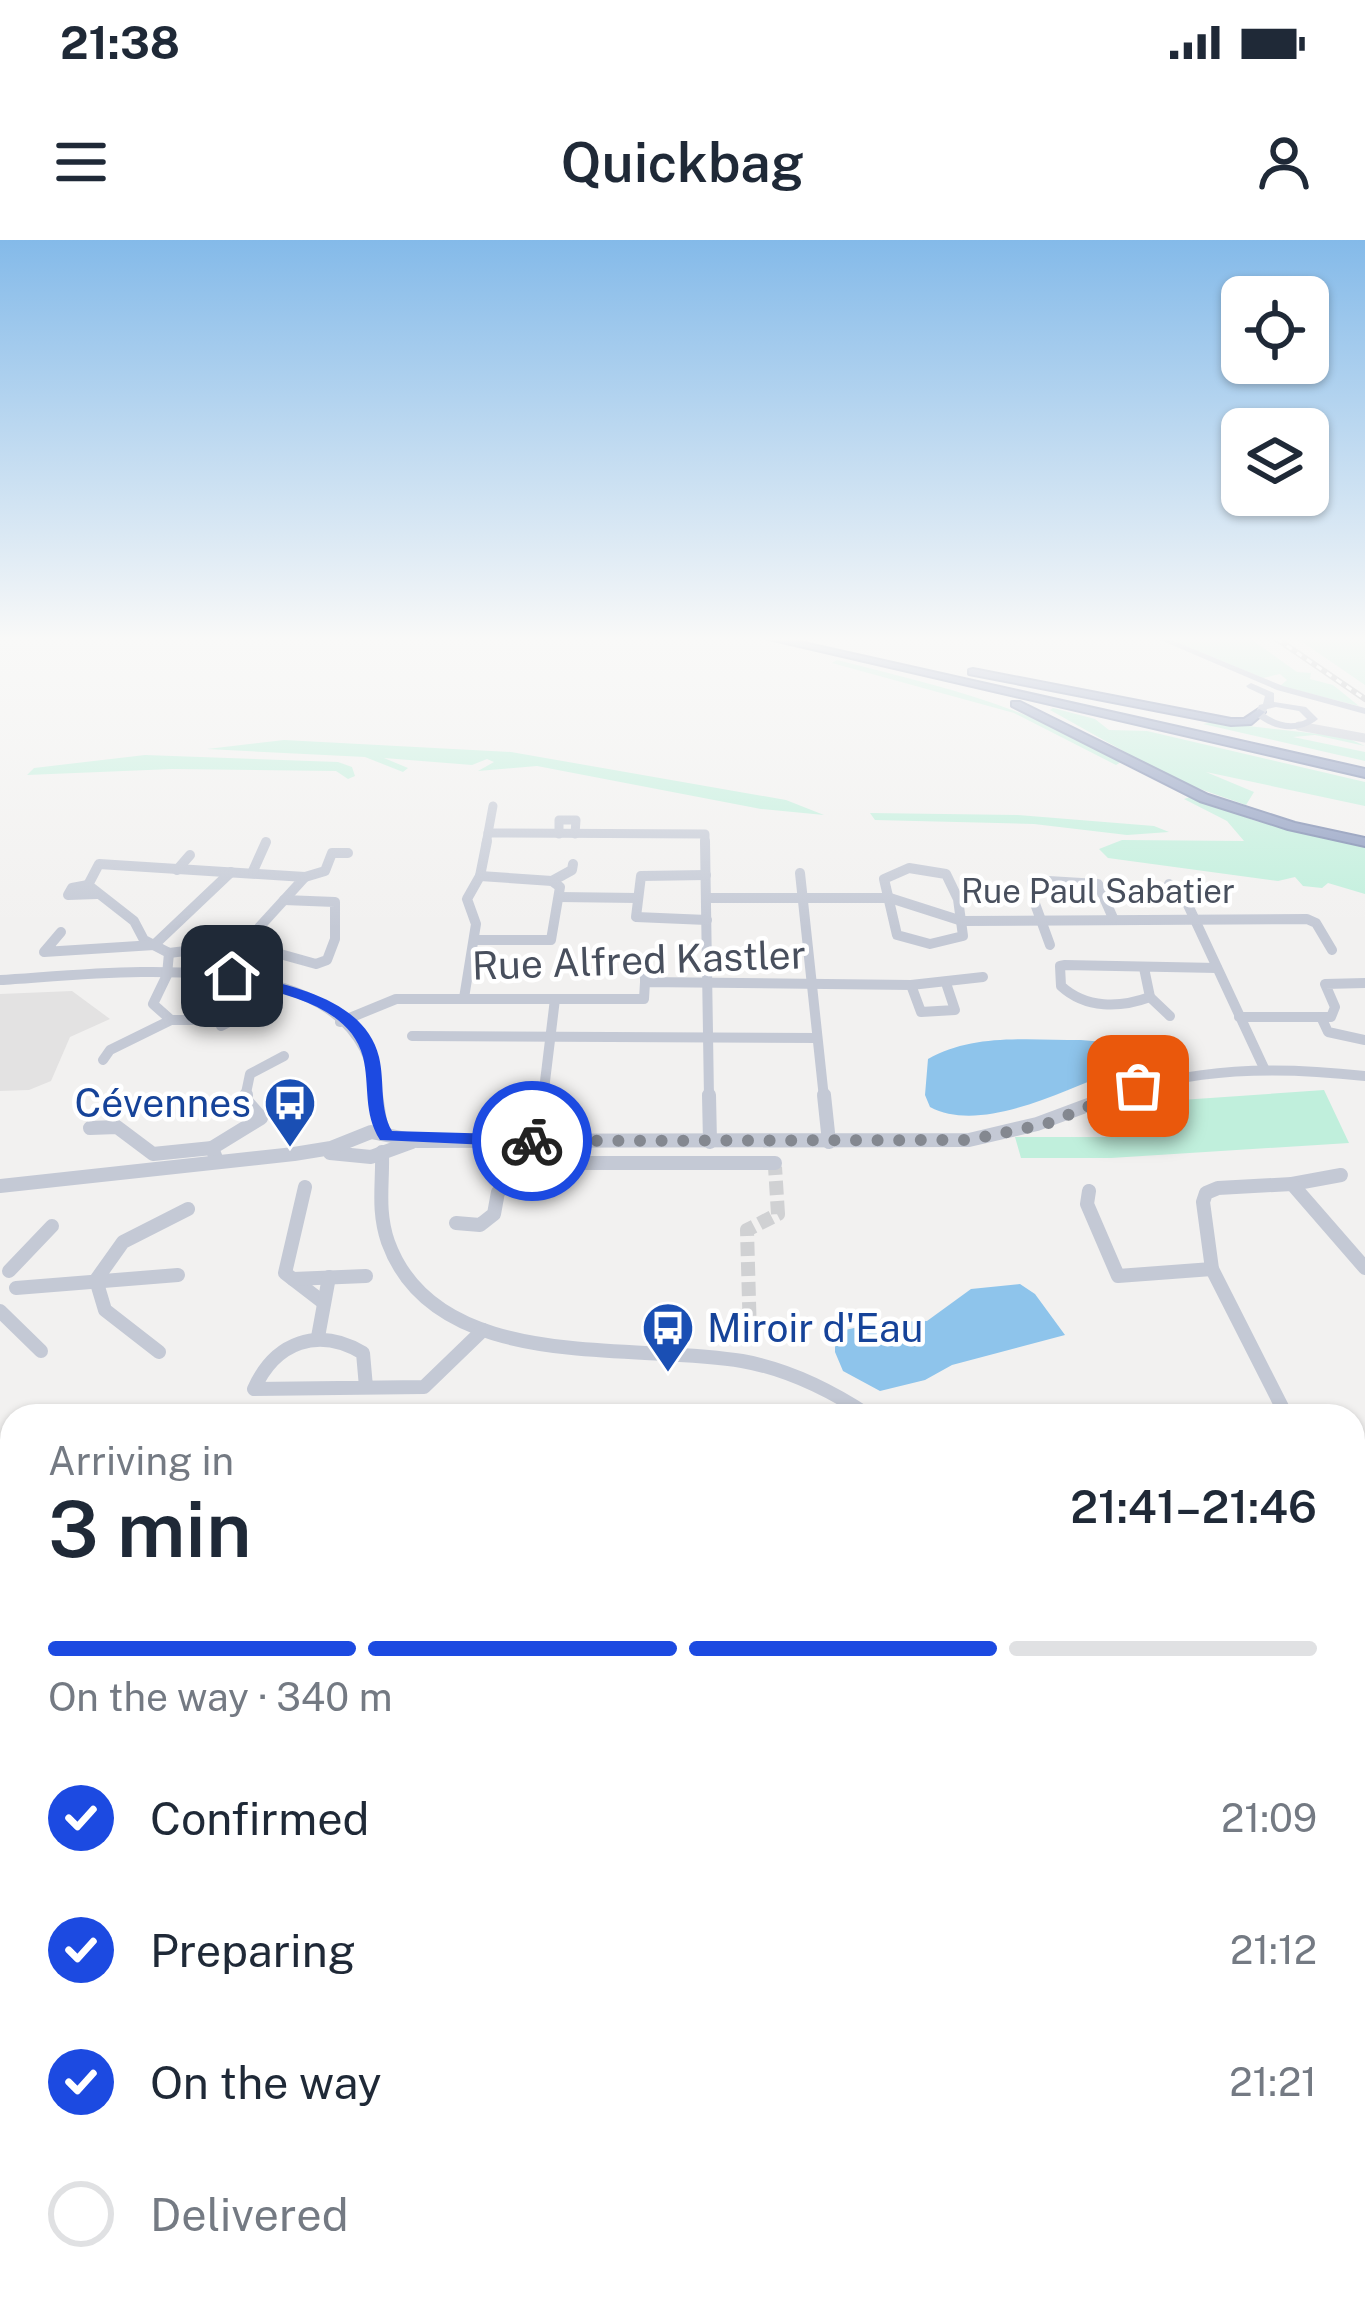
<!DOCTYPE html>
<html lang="en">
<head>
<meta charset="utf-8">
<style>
  :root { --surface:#fff; --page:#f6f6f7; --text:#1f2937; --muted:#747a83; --line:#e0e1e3; --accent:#1c4ae1 }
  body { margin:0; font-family:"Public Sans",sans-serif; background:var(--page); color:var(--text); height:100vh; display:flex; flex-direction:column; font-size:45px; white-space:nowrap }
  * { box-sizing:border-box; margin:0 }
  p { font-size:39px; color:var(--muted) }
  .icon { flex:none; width:66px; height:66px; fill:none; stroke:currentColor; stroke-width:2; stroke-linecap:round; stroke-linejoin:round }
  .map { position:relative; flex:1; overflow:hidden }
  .panel { position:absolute; left:0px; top:1164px; width:1365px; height:903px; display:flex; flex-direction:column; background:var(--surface); border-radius:36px 36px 0 0; box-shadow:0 3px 9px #0004 }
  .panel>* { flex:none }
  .controls { position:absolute; left:1221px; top:36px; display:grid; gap:24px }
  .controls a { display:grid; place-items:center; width:108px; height:108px; border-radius:18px; background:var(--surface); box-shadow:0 3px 9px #0004; font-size:60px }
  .pin { position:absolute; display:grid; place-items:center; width:102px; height:102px; color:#fff; margin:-51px; border-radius:24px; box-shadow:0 6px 18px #0006 }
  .courier { position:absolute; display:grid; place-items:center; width:120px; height:120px; margin:-60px; border:9px solid #1c4ae1; border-radius:50%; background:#fff; color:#222; box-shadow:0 3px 15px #0007 }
  .summary em { font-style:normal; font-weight:600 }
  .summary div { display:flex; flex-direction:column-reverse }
  .summary { display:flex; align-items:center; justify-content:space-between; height:204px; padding:0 48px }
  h1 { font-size:78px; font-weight:600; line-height:90px }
  .bar { display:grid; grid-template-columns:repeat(4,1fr); gap:18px 12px; align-content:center; height:144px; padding:0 48px }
  .bar i { height:15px; border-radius:9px; background:var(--line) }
  .bar .on { background:var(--accent) }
  .bar p { grid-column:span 4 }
  ol { padding:0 48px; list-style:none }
  li { display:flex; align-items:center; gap:36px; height:132px }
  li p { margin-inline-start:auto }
  li .icon { padding:12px; border-radius:50%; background:var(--accent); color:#fff; stroke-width:4 }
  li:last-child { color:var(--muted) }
  li i { width:66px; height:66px; border:6px solid var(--line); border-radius:50% }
  .status { display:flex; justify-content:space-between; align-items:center; height:84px; padding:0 60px; background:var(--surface); direction:ltr }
  .status svg { height:33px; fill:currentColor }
  header { display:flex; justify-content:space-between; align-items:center; height:156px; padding:0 48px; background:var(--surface); font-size:54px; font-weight:600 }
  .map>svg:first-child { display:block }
  .education { fill:#e3e2e2 }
  .green { fill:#c0efdc }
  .water { fill:#8ec4eb }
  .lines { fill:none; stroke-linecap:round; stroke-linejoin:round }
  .minor-tunnel { stroke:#d0d1d3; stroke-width:14; stroke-dasharray:14 6; stroke-linecap:butt }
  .highway-casing { stroke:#7483aa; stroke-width:4 }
  .minor-far4 { stroke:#c4c9d5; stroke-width:9 }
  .minor-far3 { stroke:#c4c9d5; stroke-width:10 }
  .minor-far2 { stroke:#c4c9d5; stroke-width:14 }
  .minor-far1 { stroke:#c4c9d5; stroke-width:16 }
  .minor { stroke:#c4c9d5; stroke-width:21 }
  .major { fill:#b0b9ce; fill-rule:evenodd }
  .highway { fill:#8998be; fill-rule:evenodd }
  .rail-casing { stroke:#b2b4ba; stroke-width:6 }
  .rail { stroke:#fff; stroke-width:3; stroke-dasharray:6; stroke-linecap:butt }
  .route { fill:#1c4ae1 }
  .done { stroke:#848890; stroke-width:12; stroke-dasharray:0 21.6 }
  .labels { text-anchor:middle; stroke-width:9; stroke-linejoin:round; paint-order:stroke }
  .far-street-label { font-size:33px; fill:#484f5d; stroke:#fff }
  .street-label { font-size:39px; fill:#484f5d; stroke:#fff }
  .transit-label { font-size:39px; fill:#164399; stroke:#fff; text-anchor:end }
</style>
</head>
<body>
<div class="status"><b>21:38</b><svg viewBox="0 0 49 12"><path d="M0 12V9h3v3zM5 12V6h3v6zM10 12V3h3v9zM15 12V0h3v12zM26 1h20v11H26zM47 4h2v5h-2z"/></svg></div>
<header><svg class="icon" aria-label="menu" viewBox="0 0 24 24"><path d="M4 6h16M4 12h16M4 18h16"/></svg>Quickbag<svg class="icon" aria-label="person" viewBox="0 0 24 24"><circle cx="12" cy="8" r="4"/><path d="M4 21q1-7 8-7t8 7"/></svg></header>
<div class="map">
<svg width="1365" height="2066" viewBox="0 0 1365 2066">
  <rect width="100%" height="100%" fill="#f2f1f0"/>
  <g class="education">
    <path d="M 72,751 L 110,779 L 70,797 L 51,841 L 29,850 L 0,851 L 0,754 Z"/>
    <path d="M 370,2055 L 708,2055 L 708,2060 L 369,2066 Z"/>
  </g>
  <g class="green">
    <path d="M 1169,399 L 1251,399 L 1297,432 L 1311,433 L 1310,439 L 1333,445 L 1359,466 L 1284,447 L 1280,446 L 1287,440 L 1280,434 L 1263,438 Z"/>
    <path d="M 1298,399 L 1365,399 L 1365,445 Z"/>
    <path d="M 837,420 C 940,446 1028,466 1121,522 L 1116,525 L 1014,473 L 832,423 Z"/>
    <path d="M 1053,468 L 1095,479 L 1109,490 L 1147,491 L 1365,542 L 1365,566 L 1206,532 L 1254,552 L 1246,565 L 1177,541 L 1050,470 Z"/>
    <path d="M 1214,482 L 1345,497 L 1365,506 L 1315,495 L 1293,497 L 1365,512 L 1365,521 L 1203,484 Z"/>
    <path d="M 284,500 L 511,512 L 786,560 L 824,575 L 761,569 L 537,526 L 478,531 L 494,522 L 487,519 L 472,525 L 384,518 L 408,528 L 403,532 L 365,517 L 207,509 Z"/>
    <path d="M 145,515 L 338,522 L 352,527 L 355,536 L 348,539 L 336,531 L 172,529 L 27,535 L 34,528 Z"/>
    <path d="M 1190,557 L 1256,581 L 1365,606 L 1365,654 L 1328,643 L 1322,648 L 1303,646 L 1295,637 L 1278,641 L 1108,618 L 1099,609 L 1122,600 L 1244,601 L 1227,581 L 1184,559 Z"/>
    <path d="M 870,573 L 1018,575 L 1154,586 L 1169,592 L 1127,595 L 1034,584 L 875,580 Z"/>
    <path d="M 1324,850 L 1349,903 L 1111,918 L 1021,918 L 1015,897 L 1133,897 L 1152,862 Z"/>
  </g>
  <g class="water">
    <path d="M 1081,800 L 1104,802 L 1113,832 C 1062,851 981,894 930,867 L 925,855 L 928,819 C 973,793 1030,800 1081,800 Z"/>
    <path d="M 1020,1044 L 1035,1054 L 1065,1095 L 952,1125 L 925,1140 L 880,1151 L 843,1131 L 835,1112 L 835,1092 L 883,1082 L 927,1081 L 971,1049 Z"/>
    <path d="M 0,1886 L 12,1890 L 12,2055 L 256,2055 L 227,2066 L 0,2066 Z"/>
  </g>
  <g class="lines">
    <path class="minor-tunnel" d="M 750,1096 L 747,990 L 778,974 L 775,927"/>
    <g class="highway-casing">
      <g id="highway">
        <path d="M 769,399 L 786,399 L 1365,529 L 1365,537 Z"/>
        <path d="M 973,429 L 1231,479 L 1244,479 L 1259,469 L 1265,472 L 1251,484 L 1231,485 L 969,434 L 969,430 Z"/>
        <path d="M 1012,462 L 1020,462 L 1208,555 L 1295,583 L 1365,598 L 1365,606 L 1288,589 L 1200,561 L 1012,466 Z"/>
      </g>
    </g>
    <g class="minor-far4">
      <path d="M 1299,486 L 1365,498"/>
      <path d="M 488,593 L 705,594 L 705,604"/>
      <path d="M 559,594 L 559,580 L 576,580 L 575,594"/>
      <path d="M 486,604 L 493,566"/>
    </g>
    <g class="minor-far3">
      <path d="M 705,601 L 709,858"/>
      <path d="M 99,624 L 305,637 L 244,704 L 169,713 L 144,700 L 134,681 L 88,645 Z"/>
      <path d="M 909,628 L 946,634 L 958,659 L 963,696 L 930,704 L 897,695 L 884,639 Z"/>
      <path d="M 177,630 L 190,615"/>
      <path d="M 253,631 L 266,602"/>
      <path d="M 800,633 L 824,858"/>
      <path d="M 706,635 L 641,636 L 636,677 L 707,680"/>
      <path d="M 305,637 L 325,631 L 332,613 L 348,613"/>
      <path d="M 552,641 L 572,630 L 573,624"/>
      <path d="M 1169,644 L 1172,650 L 1194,650"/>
      <path d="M 88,645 L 72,648 L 68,655 L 97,654"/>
      <path d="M 1181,650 L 1264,828"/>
      <path d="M 559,657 L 637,658"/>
      <path d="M 707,658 L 890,658 L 962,681 L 1307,679 L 1316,683 L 1332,710"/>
      <path d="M 61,692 L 44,712 L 154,705 L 231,632"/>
      <path d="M 475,700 L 551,700 L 560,647 L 552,641 L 480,636"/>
      <path d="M 244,704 L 316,724 L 327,720 L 335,699 L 335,662 L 284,660"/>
      <path d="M 1050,705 L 1034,661 L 1032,640 L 1098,644 L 1113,678"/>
      <path d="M 169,713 L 167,735 L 153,764 L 171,780 L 198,780 L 216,772 L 229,782 L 221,786"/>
      <path d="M 638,724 L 645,732 L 645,742"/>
      <path d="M 1144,728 L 1150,757 C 1120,768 1086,769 1061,746 L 1060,726 L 1065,725 L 1217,728"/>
      <path d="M 0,740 C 108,734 372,696 376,858"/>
      <path d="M 911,745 L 921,772 L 955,770 L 946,743"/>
      <path d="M 1150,757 L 1170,776"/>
      <path d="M 464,758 L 476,684 L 467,659 L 480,636 L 487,601"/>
      <path d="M 1239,777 L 1331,777 L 1335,767 L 1325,744 L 1365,743"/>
      <path d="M 1321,777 L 1328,792 L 1365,800"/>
      <path d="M 340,782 L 396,759 L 644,759 L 645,742 L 911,745 L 983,737"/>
      <path d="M 412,796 L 817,798"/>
      <path d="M 103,820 L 110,810 L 171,780"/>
      <path d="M 245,858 L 250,834 L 284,816"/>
      <path d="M 543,858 L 555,759"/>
      <path d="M 1107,858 C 1193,827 1276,826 1365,836"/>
    </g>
    <g class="minor-far2">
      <path d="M 376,855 L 382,894"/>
      <path d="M 709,855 L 710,902"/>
      <path d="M 824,855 L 829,902"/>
      <path d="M 90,888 L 117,887 L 153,914 L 212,908"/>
      <path d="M 538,901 L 544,855"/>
      <path d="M 382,912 C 383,944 377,970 388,1002 C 436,1135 633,1102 742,1121 C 788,1129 830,1150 868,1175"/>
      <path d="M 330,913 L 371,917 L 412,902"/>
      <path d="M 217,921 L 212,908 L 261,878 L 245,860 L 246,855"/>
      <path d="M 535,923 L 775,923"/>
      <path d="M 1292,944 L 1341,935"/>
      <path d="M 0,946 L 294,914 L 331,908 L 371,892 L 417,901 L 969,900 L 1037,884 L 1115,855"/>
      <path d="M 305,947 L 285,1033 L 324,1063"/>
      <path d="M 1089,951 L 1087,964 L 1118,1036 L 1212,1029"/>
      <path d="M 456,983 L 480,985 L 494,974 L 498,952 L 510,943 L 515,901"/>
      <path d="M 9,1031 L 52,986"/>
      <path d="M 293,1039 L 366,1036"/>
      <path d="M 16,1048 L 178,1035"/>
      <path d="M 0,1071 L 41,1111"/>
      <path d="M 318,1097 L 329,1037"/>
      <path d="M 159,1112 L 105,1070 L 96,1040 L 123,1002 L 188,969"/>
      <path d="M 366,1147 L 363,1113 C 318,1086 275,1102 254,1149 L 424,1147 L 483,1090"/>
      <path d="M 1286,1175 L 1212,1029 L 1203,962 L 1206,953 L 1218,948 L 1292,944 L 1365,1028"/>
    </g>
    <g class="minor-far1">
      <path d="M 864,1172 L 869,1176"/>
      <path d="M 1353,1262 L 1365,1266"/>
      <path d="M 1353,1462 L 1365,1460"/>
      <path d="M 1353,1552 L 1365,1565"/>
    </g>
    <g class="minor">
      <path d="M 1353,1881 L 1365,1885"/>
      <path d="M 345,2055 L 345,2066"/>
      <path d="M 856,2055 L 877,2065"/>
      <path d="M 1261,2055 L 1266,2066"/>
    </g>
    <g class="major">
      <path d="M 1158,399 L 1169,399 L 1283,446 L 1365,468 L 1365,474 L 1277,450 Z"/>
      <path d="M 1251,443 L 1274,453 L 1274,462 L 1306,467 L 1318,479 C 1299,495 1273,491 1255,475 L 1259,465 L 1263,464 L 1265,456 L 1248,448 L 1246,446 ZM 1276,467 L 1299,471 L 1307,479 C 1292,487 1279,483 1265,474 L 1267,469 Z"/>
    </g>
    <use href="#highway" class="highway"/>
    <g class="rail-casing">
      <path id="rail" d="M 1277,399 L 1365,459"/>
    </g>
    <use href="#rail" class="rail"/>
  </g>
  <linearGradient id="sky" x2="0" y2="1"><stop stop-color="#84bae9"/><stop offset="0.58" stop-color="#f9f9f8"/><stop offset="1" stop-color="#f9f9f8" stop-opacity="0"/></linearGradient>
  <rect width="1365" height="688" fill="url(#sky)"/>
  <path class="route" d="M 232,732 C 282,744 364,756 379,817 C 385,842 379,868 392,891 L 532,895 L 541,901 L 532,907 L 380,900 C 363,873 370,846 363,817 C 349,762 271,751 226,740 L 226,733 Z"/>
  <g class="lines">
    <path class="done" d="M 532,901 L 969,900 L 1046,884 L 1138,846"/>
  </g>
  <defs>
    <g id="bus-pin" transform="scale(2.7)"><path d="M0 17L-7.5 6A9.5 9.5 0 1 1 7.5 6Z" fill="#1a4fb4" stroke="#fff"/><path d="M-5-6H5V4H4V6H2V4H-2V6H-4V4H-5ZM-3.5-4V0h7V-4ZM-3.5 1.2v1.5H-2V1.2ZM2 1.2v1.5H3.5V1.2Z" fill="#fff"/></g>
  </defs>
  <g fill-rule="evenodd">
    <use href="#bus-pin" x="290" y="863"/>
    <use href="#bus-pin" x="668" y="1088"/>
  </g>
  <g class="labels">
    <g class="far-street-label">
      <text x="1098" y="663">Rue Paul Sabatier</text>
    </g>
    <g class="street-label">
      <text transform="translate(639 720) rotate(-2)" y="14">Rue Alfred Kastler</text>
    </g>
    <g class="transit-label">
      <text x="251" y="877">Cévennes</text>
      <text x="707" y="1102" text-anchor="start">Miroir d'Eau</text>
    </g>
  </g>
</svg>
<div class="controls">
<a><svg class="icon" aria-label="locate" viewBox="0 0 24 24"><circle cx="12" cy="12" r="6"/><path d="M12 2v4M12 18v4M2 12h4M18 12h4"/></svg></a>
<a><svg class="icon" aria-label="layers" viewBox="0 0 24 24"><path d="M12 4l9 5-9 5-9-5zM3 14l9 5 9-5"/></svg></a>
</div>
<div class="pin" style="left:1138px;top:846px;background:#ea580c"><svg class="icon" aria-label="bag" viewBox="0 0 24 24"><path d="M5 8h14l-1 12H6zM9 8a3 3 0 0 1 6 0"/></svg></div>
<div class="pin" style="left:232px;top:736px;background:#1f2937"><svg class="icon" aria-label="home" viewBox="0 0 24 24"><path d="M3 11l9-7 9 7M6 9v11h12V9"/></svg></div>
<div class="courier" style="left:532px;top:901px"><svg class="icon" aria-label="bike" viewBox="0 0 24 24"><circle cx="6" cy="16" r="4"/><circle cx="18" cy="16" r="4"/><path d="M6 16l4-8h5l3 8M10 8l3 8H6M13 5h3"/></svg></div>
<section class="panel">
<div class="summary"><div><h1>3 min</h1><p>Arriving in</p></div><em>21:41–21:46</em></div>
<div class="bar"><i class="on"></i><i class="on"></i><i class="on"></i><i></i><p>On the way · 340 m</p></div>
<ol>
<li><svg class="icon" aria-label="check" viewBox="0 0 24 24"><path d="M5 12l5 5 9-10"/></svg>Confirmed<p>21:09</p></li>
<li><svg class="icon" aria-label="check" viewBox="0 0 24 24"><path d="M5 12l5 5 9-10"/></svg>Preparing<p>21:12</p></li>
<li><svg class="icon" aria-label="check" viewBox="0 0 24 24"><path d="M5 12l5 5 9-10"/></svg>On the way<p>21:21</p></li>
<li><i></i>Delivered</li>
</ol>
</section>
</div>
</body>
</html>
